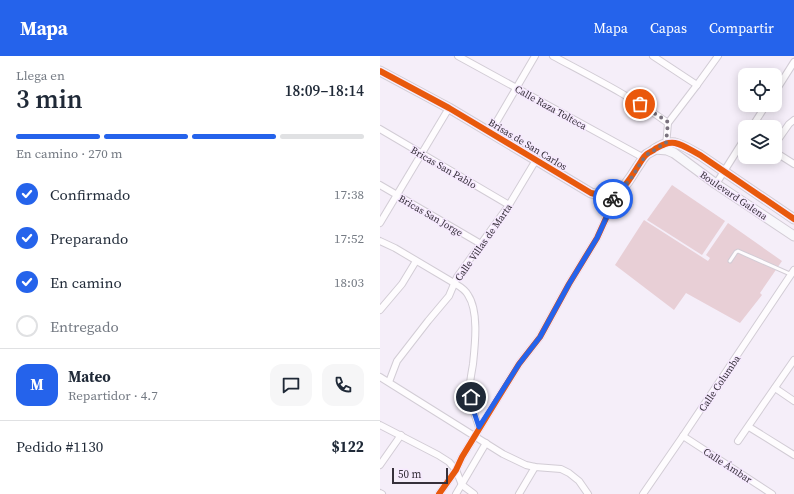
<!DOCTYPE html>
<html lang="es">
<head>
<meta charset="utf-8">
<style>
  :root { --surface:#fff; --page:#f6f6f7; --text:#1f2937; --muted:#747a83; --line:#e0e1e3; --accent:#2563eb }
  body { margin:0; font-family:"Source Serif 4",serif; background:var(--page); color:var(--text); height:100vh; display:flex; flex-direction:column; font-size:15px; white-space:nowrap }
  * { box-sizing:border-box; margin:0 }
  p { font-size:13px; color:var(--muted) }
  .icon { flex:none; width:22px; height:22px; fill:none; stroke:currentColor; stroke-width:2; stroke-linecap:round; stroke-linejoin:round }
  .map { position:relative; flex:1; overflow:hidden }
  .panel { display:flex; flex-direction:column; background:var(--surface); width:380px }
  .panel>* { flex:none }
  .tools { position:absolute; left:358px; top:12px; display:grid; gap:8px }
  .tools a { display:grid; place-items:center; width:44px; height:44px; border-radius:8px; background:var(--surface); box-shadow:0 2px 10px #0003; font-size:20px }
  .scale { position:absolute; left:12px; bottom:10px; width:56px; box-sizing:border-box; padding-left:4px; border:2px solid #36303a; border-top:0; font-size:11px; line-height:14px; white-space:nowrap; color:#36303a; -webkit-text-stroke:3px #f6e9fe; paint-order:stroke }
  .pin { position:absolute; display:grid; place-items:center; width:34px; height:34px; color:#fff; margin:-17px; border:2px solid #fff; border-radius:50%; box-shadow:0 1px 4px #0007 }
  .courier { position:absolute; display:grid; place-items:center; width:40px; height:40px; margin:-20px; border:3px solid #2563eb; border-radius:50%; background:#fff; color:#222; box-shadow:0 1px 5px #0007 }
  .summary em { font-style:normal; font-weight:600 }
  .summary div { display:flex; flex-direction:column-reverse }
  .summary { display:flex; align-items:center; justify-content:space-between; height:68px; padding:0 16px }
  h1 { font-size:26px; font-weight:600; line-height:30px }
  .bar { display:grid; grid-template-columns:repeat(4,1fr); gap:6px 4px; align-content:center; height:48px; padding:0 16px }
  .bar i { height:5px; border-radius:3px; background:var(--line) }
  .bar .on { background:var(--accent) }
  .bar p { grid-column:span 4 }
  .line { display:flex; align-items:center; gap:10px; padding:0 16px; border-top:1px solid var(--line) }
  .line div { flex:1 }
  .round { display:grid; place-items:center; flex:none; width:42px; height:42px; border-radius:12px; background:var(--page) }
  ol { padding:0 16px; list-style:none }
  li { display:flex; align-items:center; gap:12px; height:44px }
  li p { margin-inline-start:auto }
  li .icon { padding:4px; border-radius:50%; background:var(--accent); color:#fff; stroke-width:4 }
  li:last-child { color:var(--muted) }
  li i { width:22px; height:22px; border:2px solid var(--line); border-radius:50% }
  header { display:flex; align-items:center; gap:24px; box-sizing:border-box; height:56px; padding:0 20px; background:var(--accent); color:#fff }
  header strong { font-size:19px }
  nav { display:flex; gap:22px; margin-inline-start:auto; font-size:14px }
  main { display:flex; flex:1; min-height:0 }
  .map>svg:first-child { display:block }
  .green { fill:#e8cfd6 }
  .lines { fill:none; stroke-linecap:round; stroke-linejoin:round }
  .lane-casing { stroke:#d2ccd5; stroke-width:5 }
  .street-casing { stroke:#d2ccd5; stroke-width:8 }
  .secondary-casing { stroke:#d2ccd5; stroke-width:11 }
  .lane { stroke:#fefcfe; stroke-width:3 }
  .street { stroke:#fefcfe; stroke-width:6 }
  .secondary { stroke:#f8f7fb; stroke-width:9 }
  .cycleway-casing { stroke:#f6e9fe; stroke-width:8 }
  .cycleway { stroke:#e8590c; stroke-width:6 }
  .done { stroke:#79727d; stroke-width:4; stroke-dasharray:0 7.2 }
  .route { stroke:#2563eb; stroke-width:5 }
  .labels { text-anchor:middle; stroke-width:3; stroke-linejoin:round; paint-order:stroke }
  .street-label { font-size:10px; fill:#36303a; stroke:#f6e9fe }
</style>
</head>
<body>
<header>
<strong>Mapa</strong>
<nav><a>Mapa</a><a>Capas</a><a>Compartir</a></nav>
</header>
<main>
<section class="panel">
<div class="summary"><div><h1>3 min</h1><p>Llega en</p></div><em>18:09–18:14</em></div>
<div class="bar"><i class="on"></i><i class="on"></i><i class="on"></i><i></i><p>En camino · 270 m</p></div>
<ol>
<li><svg class="icon" aria-label="check" viewBox="0 0 24 24"><path d="M5 12l5 5 9-10"/></svg>Confirmado<p>17:38</p></li>
<li><svg class="icon" aria-label="check" viewBox="0 0 24 24"><path d="M5 12l5 5 9-10"/></svg>Preparando<p>17:52</p></li>
<li><svg class="icon" aria-label="check" viewBox="0 0 24 24"><path d="M5 12l5 5 9-10"/></svg>En camino<p>18:03</p></li>
<li><i></i>Entregado</li>
</ol>
<div class="line" style="height:72px"><b class="round" style="background:var(--accent);color:#fff">M</b><div><b>Mateo</b><p>Repartidor · 4.7</p></div><a class="round"><svg class="icon" aria-label="chat" viewBox="0 0 24 24"><path d="M4 5h16v11H9l-5 4z"/></svg></a><a class="round"><svg class="icon" aria-label="phone" viewBox="0 0 24 24"><path d="M5 4h4l2 5-3 2q2 4 5 5l2-3 5 2v4C11 20 4 13 5 4z"/></svg></a></div>
<div class="line" style="height:52px"><div>Pedido #1130</div><b>$122</b></div>
</section>
<div class="map">
<svg width="414" height="438" viewBox="0 0 414 438">
  <rect width="100%" height="100%" fill="#f5eef9"/>
  <g class="green">
    <path d="M 292,129 L 345,165 L 322,199 L 267,164 Z"/>
    <path d="M 264,164 L 328,205 L 330,202 L 326,199 L 348,167 L 402,205 L 380,237 L 382,239 L 360,267 L 306,237 L 294,254 L 235,209 Z"/>
  </g>
  <g class="lines">
    <g class="lane-casing">
      <path id="lane" d="M 350,205 L 356,196 L 358,195 L 410,218"/>
    </g>
    <g class="street-casing">
      <g id="street">
        <path d="M 78,0 L 264,102"/>
        <path d="M 173,0 C 212,21 252,41 288,67"/>
        <path d="M 273,0 L 317,29"/>
        <path d="M 395,36 L 414,6"/>
        <path d="M 372,71 L 386,49"/>
        <path d="M 0,73 L 129,149"/>
        <path d="M 110,77 L 155,0"/>
        <path d="M 395,88 L 409,68 L 414,64"/>
        <path d="M 286,90 L 288,67 L 317,29 L 338,0"/>
        <path d="M 395,96 L 414,108"/>
        <path d="M 336,128 L 365,82"/>
        <path d="M 0,129 L 101,188"/>
        <path d="M 0,167 L 69,52"/>
        <path d="M 0,185 L 15,192 L 74,227 C 79,230 85,233 88,239 C 99,255 95,289 93,308 C 92,315 90,323 90,330 C 90,344 94,358 99,371"/>
        <path d="M 0,254 L 22,228 L 36,205"/>
        <path d="M 0,321 L 123,398 L 146,409 L 155,411 L 181,413 L 189,417 L 199,425 L 208,438"/>
        <path d="M 9,326 L 17,305 L 48,265 L 69,240 L 77,221 L 129,149 L 156,104"/>
        <path d="M 395,332 L 414,345"/>
        <path d="M 0,369 L 58,399 L 69,406 L 76,414 L 82,429 L 94,438"/>
        <path d="M 369,371 L 414,399"/>
        <path d="M 303,380 L 392,438"/>
        <path d="M 358,385 L 414,304"/>
        <path d="M 0,409 L 21,379"/>
        <path d="M 0,437 L 2,438"/>
        <path d="M 59,438 L 76,414 L 82,401 L 115,347 L 139,308 L 160,281 L 189,228 L 217,182 L 227,160 L 235,138"/>
        <path d="M 76,438 L 106,387"/>
        <path d="M 139,438 L 155,411"/>
        <path d="M 263,438 L 303,380 L 414,214"/>
      </g>
    </g>
    <g class="secondary-casing">
      <g id="secondary">
        <path d="M 0,15 L 69,52 L 156,104 L 211,137 C 238,145 245,131 258,110 C 261,106 263,101 267,98 C 270,96 273,95 275,93 C 282,89 287,86 295,87 C 304,89 312,95 320,99 L 414,163"/>
        <path d="M 275,93 L 287,94 L 294,97 L 336,128 L 414,180"/>
      </g>
    </g>
    <use href="#lane" class="lane"/>
    <use href="#street" class="street"/>
    <use href="#secondary" class="secondary"/>
    <g class="cycleway-casing">
      <g id="cycleway">
        <path d="M 0,15 L 69,52 L 156,104 L 211,137 C 238,145 245,131 258,110 C 261,106 263,101 267,98 C 270,96 273,95 275,93 C 282,89 287,86 295,87 C 304,89 312,95 320,99 L 414,163"/>
        <path d="M 59,438 L 76,414 L 82,401 L 115,347 L 139,308 L 160,281 L 189,228 L 217,182 L 227,160 L 235,138"/>
      </g>
    </g>
    <use href="#cycleway" class="cycleway"/>
  </g>
  <g class="lines">
    <path class="done" d="M 233,143 L 235,138 L 244,130 L 250,124 L 264,102 L 268,98 L 282,89 L 286,87 L 288,66 L 260,48"/>
    <path class="route" d="M 91,341 L 93,353 L 99,371 L 139,308 L 160,281 L 189,228 L 217,182 L 227,160 L 233,143"/>
  </g>
  <g class="labels">
    <g class="street-label">
      <text transform="translate(171 51) rotate(29)" y="4">Calle Raza Tolteca</text>
      <text transform="translate(148 88) rotate(31)" y="4">Brisas de San Carlos</text>
      <text transform="translate(64 111) rotate(30)" y="4">Bricas San Pablo</text>
      <text transform="translate(354 139) rotate(34)" y="4">Boulevard Galena</text>
      <text transform="translate(51 159) rotate(30)" y="4">Bricas San Jorge</text>
      <text transform="translate(103 186) rotate(-55)" y="4">Calle Villas de Marta</text>
      <text transform="translate(339 327) rotate(-56)" y="4">Calle Columba</text>
      <text transform="translate(348 409) rotate(33)" y="4">Calle Ámbar</text>
    </g>
  </g>
</svg>
<div class="tools">
<a><svg class="icon" aria-label="locate" viewBox="0 0 24 24"><circle cx="12" cy="12" r="6"/><path d="M12 2v4M12 18v4M2 12h4M18 12h4"/></svg></a>
<a><svg class="icon" aria-label="layers" viewBox="0 0 24 24"><path d="M12 4l9 5-9 5-9-5zM3 14l9 5 9-5"/></svg></a>
</div>
<div class="scale">50 m</div>
<div class="pin" style="left:260px;top:48px;background:#ea580c"><svg class="icon" aria-label="bag" viewBox="0 0 24 24"><path d="M5 8h14l-1 12H6zM9 8a3 3 0 0 1 6 0"/></svg></div>
<div class="pin" style="left:91px;top:341px;background:#1f2937"><svg class="icon" aria-label="home" viewBox="0 0 24 24"><path d="M3 11l9-7 9 7M6 9v11h12V9"/></svg></div>
<div class="courier" style="left:233px;top:143px"><svg class="icon" aria-label="bike" viewBox="0 0 24 24"><circle cx="6" cy="16" r="4"/><circle cx="18" cy="16" r="4"/><path d="M6 16l4-8h5l3 8M10 8l3 8H6M13 5h3"/></svg></div>
</div>
</main>
</body>
</html>
